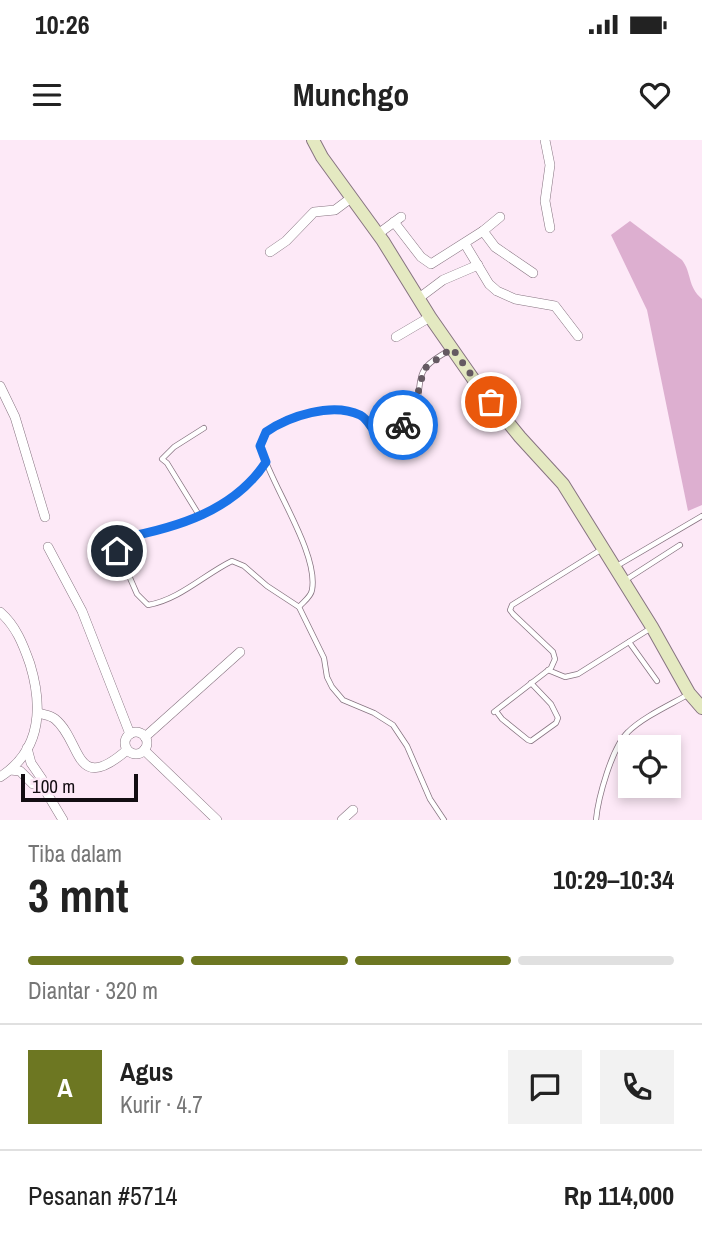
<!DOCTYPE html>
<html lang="id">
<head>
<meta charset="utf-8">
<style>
  :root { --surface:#fff; --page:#f2f2f2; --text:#222; --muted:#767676; --line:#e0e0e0; --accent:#6d7722 }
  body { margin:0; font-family:"Archivo Narrow",sans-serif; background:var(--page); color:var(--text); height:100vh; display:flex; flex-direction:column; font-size:26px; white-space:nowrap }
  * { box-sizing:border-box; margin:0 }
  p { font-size:23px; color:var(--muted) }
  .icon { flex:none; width:38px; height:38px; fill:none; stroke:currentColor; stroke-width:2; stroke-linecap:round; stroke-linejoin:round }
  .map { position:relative; height:680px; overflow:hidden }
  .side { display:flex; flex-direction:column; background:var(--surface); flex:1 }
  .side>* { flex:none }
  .controls { position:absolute; left:618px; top:595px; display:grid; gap:14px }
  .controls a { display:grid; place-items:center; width:63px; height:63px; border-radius:0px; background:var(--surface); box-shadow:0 4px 10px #0003; font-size:35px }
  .scale { position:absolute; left:21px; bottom:18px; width:117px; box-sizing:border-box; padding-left:7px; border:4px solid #130d12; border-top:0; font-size:19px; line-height:24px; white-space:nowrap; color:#130d12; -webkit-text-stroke:5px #fde9f7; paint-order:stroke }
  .pin { position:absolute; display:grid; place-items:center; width:60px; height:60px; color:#fff; margin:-30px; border:4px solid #fff; border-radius:50%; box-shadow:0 2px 7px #0007 }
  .courier { position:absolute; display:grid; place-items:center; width:70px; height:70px; margin:-35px; border:5px solid #1a73e8; border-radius:50%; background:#fff; color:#222; box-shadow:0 2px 9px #0007 }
  .summary em { font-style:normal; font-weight:800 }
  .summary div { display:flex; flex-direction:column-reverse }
  .summary { display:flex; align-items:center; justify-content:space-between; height:119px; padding:0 28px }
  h1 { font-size:46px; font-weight:800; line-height:52px }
  .bar { display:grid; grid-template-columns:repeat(4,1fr); gap:10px 7px; align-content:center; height:84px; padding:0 28px }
  .bar i { height:9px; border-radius:5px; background:var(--line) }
  .bar .current { background:var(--accent) }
  .bar p { grid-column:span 4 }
  .line { display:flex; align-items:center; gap:18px; padding:0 28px; border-top:2px solid var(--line) }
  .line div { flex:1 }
  .round { display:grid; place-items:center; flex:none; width:74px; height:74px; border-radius:0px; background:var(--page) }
  .status { display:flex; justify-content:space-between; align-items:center; height:49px; padding:0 35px; background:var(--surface); direction:ltr }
  .status svg { height:19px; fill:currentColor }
  header { display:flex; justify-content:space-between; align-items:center; height:91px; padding:0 28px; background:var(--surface); font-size:32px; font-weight:800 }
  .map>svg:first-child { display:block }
  .green { fill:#ddafd0 }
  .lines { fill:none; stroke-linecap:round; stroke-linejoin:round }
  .lane-casing { stroke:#877481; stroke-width:6 }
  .street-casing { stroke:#877481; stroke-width:10 }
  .secondary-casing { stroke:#877481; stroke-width:14 }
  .lane { stroke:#fff; stroke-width:4.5 }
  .street { stroke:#fff; stroke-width:9 }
  .secondary { stroke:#e4e9c1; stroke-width:12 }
  .done { stroke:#655a62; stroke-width:7; stroke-dasharray:0 12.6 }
  .route { stroke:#1a73e8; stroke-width:9 }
</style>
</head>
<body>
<div class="status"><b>10:26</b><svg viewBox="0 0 49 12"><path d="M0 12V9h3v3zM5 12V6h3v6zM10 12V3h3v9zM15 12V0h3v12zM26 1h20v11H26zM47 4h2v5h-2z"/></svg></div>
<header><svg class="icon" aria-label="menu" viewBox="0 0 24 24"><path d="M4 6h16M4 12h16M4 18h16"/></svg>Munchgo<svg class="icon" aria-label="heart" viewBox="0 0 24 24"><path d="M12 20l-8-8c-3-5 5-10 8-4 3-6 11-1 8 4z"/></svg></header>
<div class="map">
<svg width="702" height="680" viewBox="0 0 702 680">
  <rect width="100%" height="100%" fill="#fde9f7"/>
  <path class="green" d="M 630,81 L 682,120 C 692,133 687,146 702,159 L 702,365 L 688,371 L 647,170 L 611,95 Z"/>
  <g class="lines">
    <g class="lane-casing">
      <g id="lane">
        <path d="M 266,322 C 234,371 176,388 122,398 L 118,399 L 116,406 L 137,454 L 148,465 C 179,460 205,434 232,421 L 244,426 L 267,446 L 299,467"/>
        <path d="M 199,375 L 167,323 L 162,319 L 174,307 L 204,288"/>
        <path d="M 615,427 L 702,376"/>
        <path d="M 624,441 L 680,405"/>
        <path d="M 629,502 L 657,541"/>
        <path d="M 548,530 L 565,537 L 578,534 L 651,488"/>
        <path d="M 496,571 L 502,579 L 528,600 L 531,601 L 556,583 L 558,578 L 551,564 L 531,543"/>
        <path d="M 494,572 L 551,528 L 555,519 L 553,512 L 513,474 L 510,470 L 512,465 L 602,409"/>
        <path d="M 444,680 L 430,659 L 407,606 L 393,585 L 374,573 L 343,560 L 332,547 L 327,537 L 324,518 L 299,467 C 303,462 311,457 312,450 C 319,413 271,345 260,306 C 264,275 335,264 359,275 C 370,280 374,299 386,296 C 403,293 414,272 418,256 C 420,248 419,237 424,230 C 429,221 441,216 449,210"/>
        <path d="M 596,680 C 598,658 612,607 628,592 C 643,577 670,565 689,554"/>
      </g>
    </g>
    <g class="street-casing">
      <g id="street">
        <path d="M 545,0 L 550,25 L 545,61 L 550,88"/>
        <path d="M 394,82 L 421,117 L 431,124 L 483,91 L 500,77"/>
        <path d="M 483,91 L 495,107 L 533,133"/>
        <path d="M 378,94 L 401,77"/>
        <path d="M 465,104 L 489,144 L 497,151 L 515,159 L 555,166 L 578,196"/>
        <path d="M 270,112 L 286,101 L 314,72 L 335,70 L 351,58"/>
        <path d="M 419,158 L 443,140 L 478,125"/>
        <path d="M 396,197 L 430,177"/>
        <path d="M 0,246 L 15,277 L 45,377"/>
        <path d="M 48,407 L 82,471 L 130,594"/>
        <path d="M 0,472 C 16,486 23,504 30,524 C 43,567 42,610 0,637"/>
        <path d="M 39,573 C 44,575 50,575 55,579 C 82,601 74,656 127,610"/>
        <circle cx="136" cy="603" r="11"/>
        <path d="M 145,597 L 240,512"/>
        <path d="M 27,608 L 31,623 L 42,639 L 42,645 L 63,680"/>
        <path d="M 144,610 L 217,680"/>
        <path d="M 10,630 L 20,631 L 33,644 L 42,645"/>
        <path d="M 342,680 L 353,670"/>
      </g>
    </g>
    <g class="secondary-casing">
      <path id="secondary" d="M 313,0 L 322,17 L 383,101 L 430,177 L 476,243 L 520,297 L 563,344 L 652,487 L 689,553 L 702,568"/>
    </g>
    <use href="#lane" class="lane"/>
    <use href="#street" class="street"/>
    <use href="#secondary" class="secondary"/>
  </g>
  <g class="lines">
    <path class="done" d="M 403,285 L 416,261 L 424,229 L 452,208 L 491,262"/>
    <path class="route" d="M 117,411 L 117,403 L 122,398 C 176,388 234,371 266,322 L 260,306 L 266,292 C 289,276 332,262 360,275 C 370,280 372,293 382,298 L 393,294 L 403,285"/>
  </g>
</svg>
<div class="controls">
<a><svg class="icon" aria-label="locate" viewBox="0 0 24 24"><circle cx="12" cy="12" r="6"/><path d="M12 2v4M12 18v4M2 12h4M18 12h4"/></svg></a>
</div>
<div class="scale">100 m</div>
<div class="pin" style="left:491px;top:262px;background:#ea580c"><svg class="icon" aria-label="bag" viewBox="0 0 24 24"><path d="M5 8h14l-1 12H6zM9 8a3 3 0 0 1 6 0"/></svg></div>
<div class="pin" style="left:117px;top:411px;background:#1f2937"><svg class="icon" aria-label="home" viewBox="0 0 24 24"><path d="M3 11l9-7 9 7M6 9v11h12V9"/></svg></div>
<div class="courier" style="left:403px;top:285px"><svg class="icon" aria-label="bike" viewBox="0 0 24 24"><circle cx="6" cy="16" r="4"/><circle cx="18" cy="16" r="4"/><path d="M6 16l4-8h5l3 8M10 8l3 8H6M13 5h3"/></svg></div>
</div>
<section class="side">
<div class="summary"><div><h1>3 mnt</h1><p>Tiba dalam</p></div><em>10:29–10:34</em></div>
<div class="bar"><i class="current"></i><i class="current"></i><i class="current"></i><i></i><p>Diantar · 320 m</p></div>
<div class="line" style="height:126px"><b class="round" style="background:var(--accent);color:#fff">A</b><div><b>Agus</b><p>Kurir · 4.7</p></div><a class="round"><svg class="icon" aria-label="chat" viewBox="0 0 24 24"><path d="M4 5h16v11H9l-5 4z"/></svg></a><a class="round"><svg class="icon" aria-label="phone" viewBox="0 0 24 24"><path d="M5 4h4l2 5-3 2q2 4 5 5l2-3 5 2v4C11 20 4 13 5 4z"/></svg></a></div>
<div class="line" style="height:91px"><div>Pesanan #5714</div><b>Rp 114,000</b></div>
</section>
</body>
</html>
